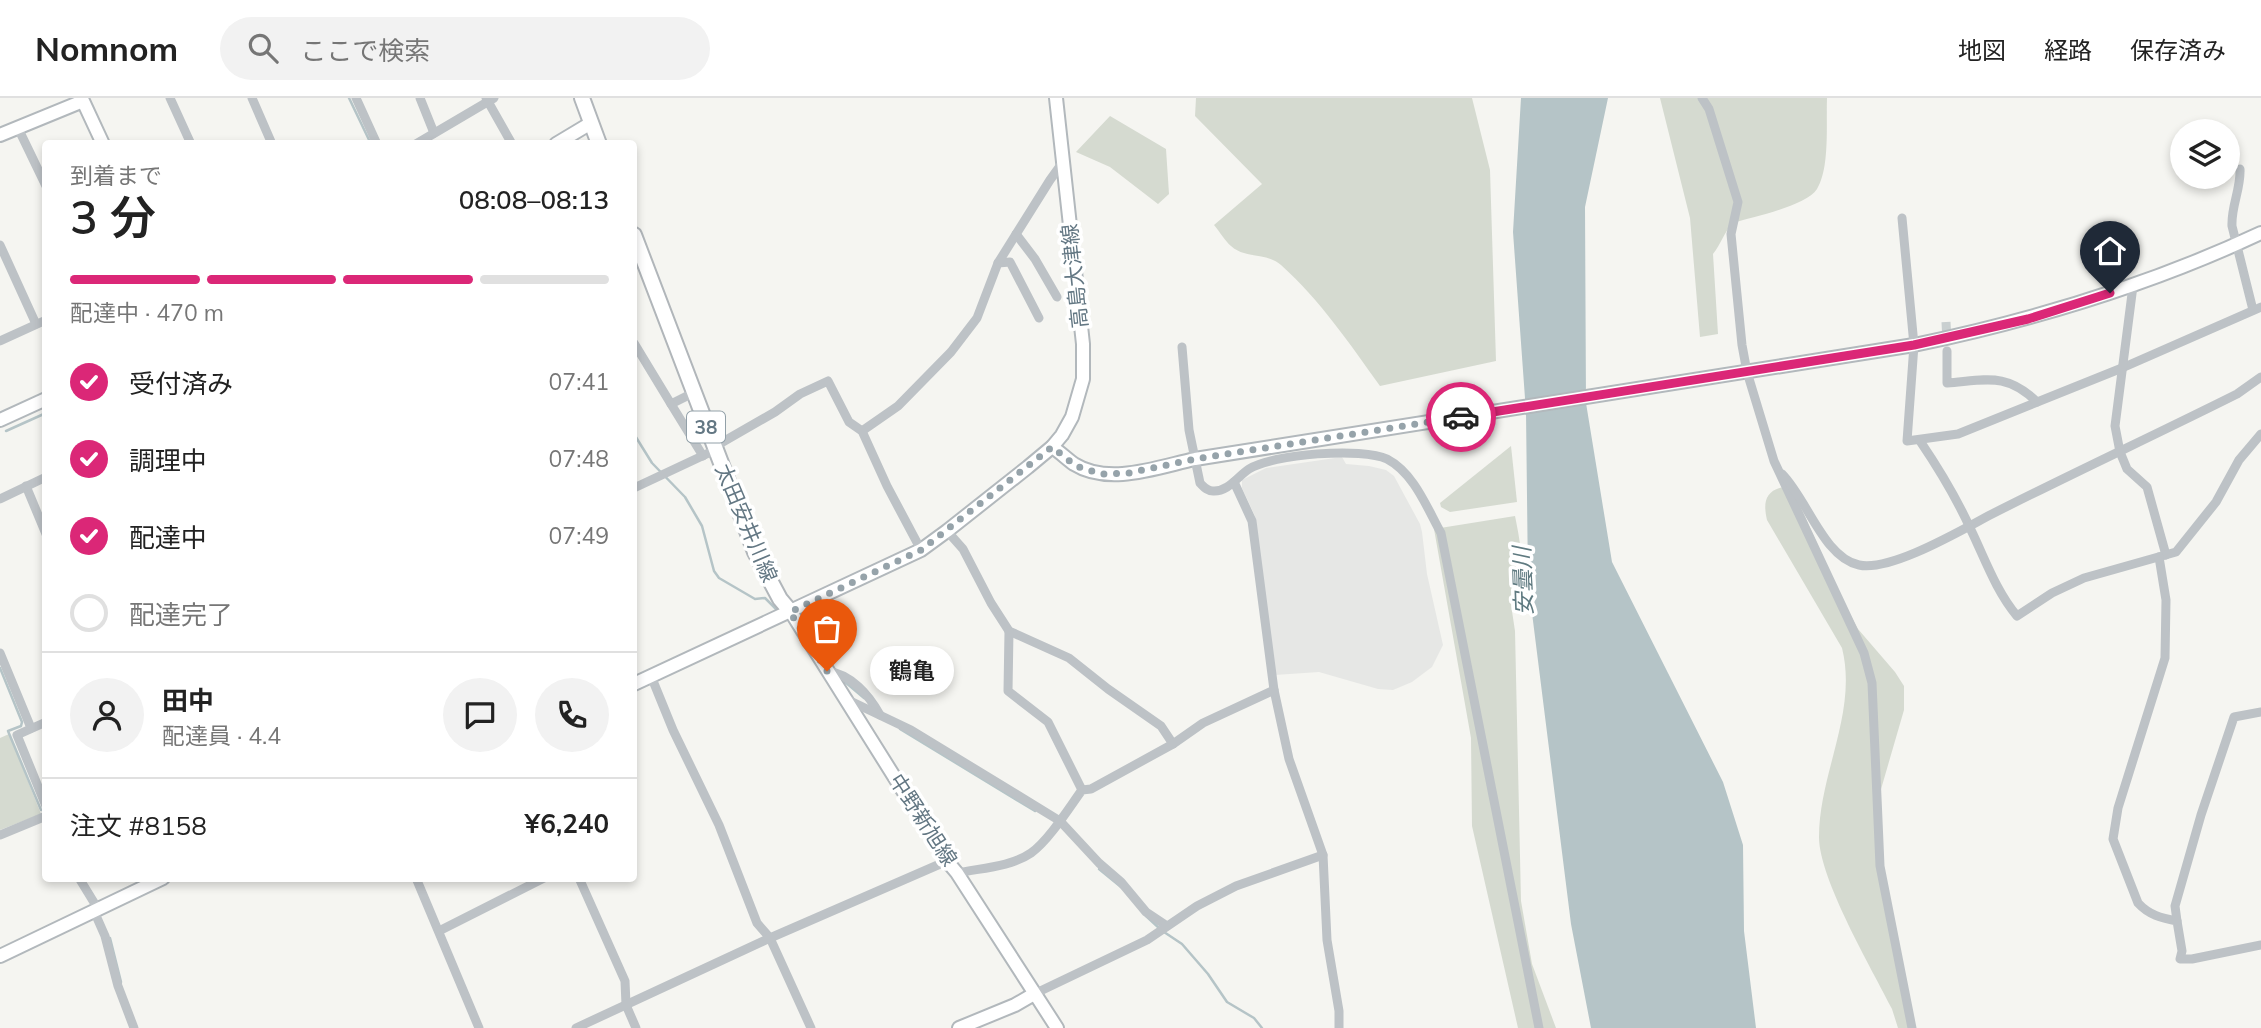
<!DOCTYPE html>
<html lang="ja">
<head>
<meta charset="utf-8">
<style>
  :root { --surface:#fff; --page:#f2f2f2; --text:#222; --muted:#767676; --line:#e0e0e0; --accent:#db2777 }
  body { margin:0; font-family:Mulish,"Noto Sans JP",sans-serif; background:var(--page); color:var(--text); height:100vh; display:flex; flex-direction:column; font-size:26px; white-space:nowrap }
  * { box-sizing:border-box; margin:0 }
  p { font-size:23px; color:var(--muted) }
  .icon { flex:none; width:38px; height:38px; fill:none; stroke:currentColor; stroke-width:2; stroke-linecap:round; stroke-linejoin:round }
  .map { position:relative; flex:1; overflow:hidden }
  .sheet { position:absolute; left:42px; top:42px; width:595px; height:742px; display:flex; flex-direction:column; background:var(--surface); border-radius:7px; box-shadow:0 4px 10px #0003 }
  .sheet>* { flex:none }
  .fabs { position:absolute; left:2170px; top:21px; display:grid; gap:14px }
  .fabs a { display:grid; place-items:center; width:70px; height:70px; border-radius:50%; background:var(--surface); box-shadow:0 4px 10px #0003; font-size:35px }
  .pin { position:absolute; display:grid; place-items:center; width:60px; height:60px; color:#fff; margin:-72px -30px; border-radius:50% 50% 50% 0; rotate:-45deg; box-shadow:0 0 7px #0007 }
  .pin .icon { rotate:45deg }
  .courier { position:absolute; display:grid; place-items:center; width:70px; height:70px; margin:-35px; border:5px solid #db2777; border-radius:50%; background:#fff; color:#222; box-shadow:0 2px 9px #0007 }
  .bubble { position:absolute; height:49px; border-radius:24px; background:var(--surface); box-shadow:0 4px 10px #0003; font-size:23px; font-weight:600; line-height:49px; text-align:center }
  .overview em { font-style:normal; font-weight:600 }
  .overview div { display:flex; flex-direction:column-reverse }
  .overview { display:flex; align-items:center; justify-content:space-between; height:119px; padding:0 28px }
  h1 { font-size:46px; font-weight:600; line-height:52px }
  .bar { display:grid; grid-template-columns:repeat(4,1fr); gap:10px 7px; align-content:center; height:84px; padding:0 28px }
  .bar i { height:9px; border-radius:5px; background:var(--line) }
  .bar .on { background:var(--accent) }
  .bar p { grid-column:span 4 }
  .line { display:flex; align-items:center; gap:18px; padding:0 28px; border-top:2px solid var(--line) }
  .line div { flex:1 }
  .round { display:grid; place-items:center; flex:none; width:74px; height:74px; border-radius:37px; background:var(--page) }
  ol { padding:0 28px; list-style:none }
  li { display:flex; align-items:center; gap:21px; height:77px }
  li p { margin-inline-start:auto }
  li .icon { padding:7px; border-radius:50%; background:var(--accent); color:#fff; stroke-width:4 }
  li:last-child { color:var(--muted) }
  li i { width:38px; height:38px; border:4px solid var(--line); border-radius:50% }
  header { display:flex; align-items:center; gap:42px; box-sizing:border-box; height:98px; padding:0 35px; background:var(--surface); border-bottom:2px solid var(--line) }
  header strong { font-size:33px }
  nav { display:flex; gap:38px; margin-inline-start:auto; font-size:24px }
  .search { width:490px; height:63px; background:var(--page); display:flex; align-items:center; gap:18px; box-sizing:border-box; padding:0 24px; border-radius:38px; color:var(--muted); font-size:26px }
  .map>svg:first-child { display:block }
  .built { fill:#e6e7e5 }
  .green { fill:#d5dad0 }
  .water { fill:#b5c4c7 }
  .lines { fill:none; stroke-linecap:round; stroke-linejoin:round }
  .stream { stroke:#b5c4c7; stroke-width:2.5 }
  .street-tunnel { stroke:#c9cfd0; stroke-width:9; stroke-dasharray:9 4.5; stroke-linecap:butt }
  .secondary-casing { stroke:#b2b8bc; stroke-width:16 }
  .primary-casing { stroke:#b1b6ba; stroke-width:18 }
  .street { stroke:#bdc2c6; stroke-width:9 }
  .secondary { stroke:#fff; stroke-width:12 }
  .primary { stroke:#fff; stroke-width:14 }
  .done { stroke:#96a3aa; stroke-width:7; stroke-dasharray:0 12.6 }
  .route { stroke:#db2777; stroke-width:9 }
  .labels { text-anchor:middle; stroke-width:7; stroke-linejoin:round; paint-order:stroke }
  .shield { fill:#fff; stroke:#92a0a8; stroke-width:2 }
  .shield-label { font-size:19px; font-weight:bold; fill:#637783 }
  .street-label { font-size:21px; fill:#637783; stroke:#fff }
  .water-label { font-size:23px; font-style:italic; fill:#5f7a80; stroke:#fff }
</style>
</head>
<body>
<header>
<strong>Nomnom</strong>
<div class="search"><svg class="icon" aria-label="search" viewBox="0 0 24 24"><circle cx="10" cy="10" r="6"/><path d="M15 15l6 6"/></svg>ここで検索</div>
<nav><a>地図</a><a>経路</a><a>保存済み</a></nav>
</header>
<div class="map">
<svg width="2261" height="930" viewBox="0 0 2261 930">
  <rect width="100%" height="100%" fill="#f5f5f1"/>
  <path class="built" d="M 1342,359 L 1346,366 L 1369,368 L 1386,372 L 1394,378 L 1420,426 L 1422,434 L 1427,476 L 1443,547 L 1432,569 L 1412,584 L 1393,592 L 1378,591 L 1319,574 L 1275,577 L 1255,418 L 1242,390 L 1242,382 L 1266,370 Z"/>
  <g class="green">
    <path d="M 1196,0 L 1472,0 L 1490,72 L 1496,263 L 1380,288 C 1350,246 1320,202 1281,167 C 1266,154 1245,161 1231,148 C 1225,143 1220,134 1214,127 L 1262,86 L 1195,18 Z"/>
    <path d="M 1660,0 L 1827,0 C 1826,25 1830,70 1817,91 C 1806,108 1753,119 1733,125 C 1724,134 1721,146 1713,156 L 1718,236 L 1700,239 L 1690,120 Z"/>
    <path d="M 1110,18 L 1166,51 L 1169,96 L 1158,106 L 1110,69 L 1076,54 Z"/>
    <path d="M 1511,348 L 1517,404 L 1450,414 L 1441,409 L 1440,405 Z"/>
    <path d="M 1783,389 L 1802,412 L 1845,507 L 1858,531 L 1895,574 L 1904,588 L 1904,612 L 1877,705 L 1876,731 L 1910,930 L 1898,930 L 1892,911 C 1872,871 1819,781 1819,739 C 1819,675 1858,614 1842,550 L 1767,422 C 1763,405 1765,393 1783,389 Z"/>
    <path d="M 1515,418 C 1520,443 1528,479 1510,500 L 1515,533 L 1521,803 L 1532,866 L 1556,930 L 1518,930 L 1472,728 L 1471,640 L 1434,431 Z"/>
    <path d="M 9,636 L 41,716 L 0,732 L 0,640 Z"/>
  </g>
  <path class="water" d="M 1521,0 L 1608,0 L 1585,109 L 1586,305 L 1612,464 L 1723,684 L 1743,747 L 1744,833 L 1756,930 L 1591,930 L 1571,826 L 1528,483 L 1526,314 L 1513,134 Z"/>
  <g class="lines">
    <g class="stream">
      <path d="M 349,0 L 371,46"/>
      <path d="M 6,333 L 46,315"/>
      <path d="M 634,336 L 652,365 L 685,399 L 702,428 L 714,473 L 719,480 L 755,501 L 765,500 L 776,511"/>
      <path d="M 0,570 L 22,624 L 21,628 L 8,633 L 41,712"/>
      <path d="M 845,584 L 864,600"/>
      <path d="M 900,631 L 1035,713"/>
      <path d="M 1099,771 L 1121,789"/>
      <path d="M 1146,818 L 1159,830"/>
      <path d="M 1164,834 L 1182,846 L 1208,876 L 1227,904 L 1254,920 L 1262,930"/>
      <path d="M 110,840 L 121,884"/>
    </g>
    <path class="street-tunnel" d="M 1946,224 L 1947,244"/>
    <g class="secondary-casing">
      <g id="secondary">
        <path d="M 0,37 L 83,3 L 103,46"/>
        <path d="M 556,46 L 591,25"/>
        <path d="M 0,322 L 46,301"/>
        <path d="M 1052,349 C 1060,354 1067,361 1074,366 C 1109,388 1158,369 1195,361 L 1914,247 C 2034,222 2150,187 2261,135"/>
        <path d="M 791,514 L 947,763 L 957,775 L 1057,930"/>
        <path d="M 634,586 L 921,452 L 947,433 L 1028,369 L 1052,349 L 1062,337 L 1072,319 L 1083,281 L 1083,246 L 1056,0"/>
        <path d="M 0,858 L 163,780"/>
        <path d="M 959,930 L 1015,907 L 1034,896"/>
      </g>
    </g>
    <g class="primary-casing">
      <g id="primary">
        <path d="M 582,0 L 599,46"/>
        <path d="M 634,137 L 755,454 L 780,501 L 791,514"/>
      </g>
    </g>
    <g class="street">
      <path d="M 170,0 L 191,46"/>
      <path d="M 252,0 L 272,46"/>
      <path d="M 356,0 L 377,46"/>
      <path d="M 420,0 L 434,35"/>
      <path d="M 486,0 L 512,46"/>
      <path d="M 1702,0 L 1709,11 L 1738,104 L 1731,136 L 1742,247 L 1747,274 L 1774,363 L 1864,555 L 1872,585 L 1880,768 L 1912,930"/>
      <path d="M 18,30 L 46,88"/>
      <path d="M 416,46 L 494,0"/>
      <path d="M 2240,71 C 2241,91 2231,108 2232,128 L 2253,212"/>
      <path d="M 1902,120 L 1914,247 L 1907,343 L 1958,336 L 2122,270 L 2261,209"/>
      <path d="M 1016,136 L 1035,161 L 1057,199"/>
      <path d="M 0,147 L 36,226"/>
      <path d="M 998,165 L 1010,164 L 1039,220"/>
      <path d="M 2133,188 L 2115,328 L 2120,354 L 2127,371 L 2147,389 L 2166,457"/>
      <path d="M 0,243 L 46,222"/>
      <path d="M 634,245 L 671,306 L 693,295"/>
      <path d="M 1182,249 L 1189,332 L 1200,385 C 1204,389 1207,393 1213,393 C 1228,394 1238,378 1249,371 C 1272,356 1363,349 1387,361 C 1414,375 1427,410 1441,435 L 1539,930"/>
      <path d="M 1947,253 L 1947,285 C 1986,282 2007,274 2037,304"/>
      <path d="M 671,306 L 703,358"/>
      <path d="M 862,333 L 898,308 L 951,254 L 977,220 L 998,165 L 1050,82 L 1063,64"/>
      <path d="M 1920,343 C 1939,371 1957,401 1971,432 C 1985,461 1996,493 2017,518 L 2052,495 L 2084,480 L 2176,454 L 2216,404 L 2239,362 L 2261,336"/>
      <path d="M 714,349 L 775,314 L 800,296 L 828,283 L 849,324 L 862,333 L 887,388 L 921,452"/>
      <path d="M 1782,376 C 1807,401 1824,460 1859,467 C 1891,474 1963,431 1992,416 C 2073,375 2155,337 2237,296 L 2261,279"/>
      <path d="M 1234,384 L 1252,423 L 1274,592 L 1289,661 L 1323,757 L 1327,842 L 1339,913 L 1339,930"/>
      <path d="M 26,388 L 46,436"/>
      <path d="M 634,390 L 715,352"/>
      <path d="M 0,401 L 46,379"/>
      <path d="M 947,433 L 963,451 L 991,505 L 1009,533 L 1069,560 L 1108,591 L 1161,628 L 1173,646"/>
      <path d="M 2159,459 L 2166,502 L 2165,560 L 2118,710 L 2113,741 L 2138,805 C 2149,817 2161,820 2177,823 L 2182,853 L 2180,861 L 2192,861 L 2261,847"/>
      <path d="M 1009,533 L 1008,593 L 1048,624 L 1082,692"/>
      <path d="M 0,555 L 31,630"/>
      <path d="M 827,573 C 851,576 869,597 880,617"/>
      <path d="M 651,578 L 673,632 L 719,727 L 757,825 L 770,840 L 811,930"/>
      <path d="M 846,601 L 911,632 L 1060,723 L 1099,765 L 1121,784 L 1146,814 L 1167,828"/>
      <path d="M 46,624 L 17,637 L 46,708"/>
      <path d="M 0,737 L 46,718"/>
      <path d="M 957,775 C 980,770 1011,769 1031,755 C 1049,742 1069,710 1082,692 L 1091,691 L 1173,646 L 1203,625 L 1274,592"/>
      <path d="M 79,780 L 98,811"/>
      <path d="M 416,780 L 479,930"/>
      <path d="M 579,780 L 625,883 L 626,907 L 636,930"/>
      <path d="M 94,813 L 105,838 L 118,888 L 134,930"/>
      <path d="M 2177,823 L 2175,808 L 2201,717 L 2234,619 L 2261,614"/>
      <path d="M 439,833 L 544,780"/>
      <path d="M 1034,896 L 1147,842 L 1197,808 L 1236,788 L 1323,757"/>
      <path d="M 576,930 L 770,840 L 947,763"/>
    </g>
    <use href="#secondary" class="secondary"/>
    <use href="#primary" class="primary"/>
  </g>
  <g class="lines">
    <path class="done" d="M 827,573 L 790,514 L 921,452 L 1052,349 L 1076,368 L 1101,376 L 1129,375 L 1195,361 L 1461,319"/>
    <path class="route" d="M 1461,319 L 1914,247 L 2028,221 L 2110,195"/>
  </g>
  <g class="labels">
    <rect class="shield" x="687" y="313.5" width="38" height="31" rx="5"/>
    <g class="shield-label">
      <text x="706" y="336">38</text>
    </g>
    <g class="street-label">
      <text transform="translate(1075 178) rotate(-96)" y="7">高島大津線</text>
      <text transform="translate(746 425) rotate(67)" y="7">太田安井川線</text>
      <text transform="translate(923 722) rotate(57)" y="7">中野新旭線</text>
    </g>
    <g class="water-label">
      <text transform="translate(1523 483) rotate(-92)" y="8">安曇川</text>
    </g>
  </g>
</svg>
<div class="fabs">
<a><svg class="icon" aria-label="layers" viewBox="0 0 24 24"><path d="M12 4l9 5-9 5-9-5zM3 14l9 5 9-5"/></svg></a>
</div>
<div class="pin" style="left:827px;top:573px;background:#ea580c"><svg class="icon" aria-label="bag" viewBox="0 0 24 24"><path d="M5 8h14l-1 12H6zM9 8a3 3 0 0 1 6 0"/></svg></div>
<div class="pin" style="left:2110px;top:195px;background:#1f2937"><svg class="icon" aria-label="home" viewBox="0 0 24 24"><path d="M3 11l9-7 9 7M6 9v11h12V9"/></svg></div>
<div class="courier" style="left:1461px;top:319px"><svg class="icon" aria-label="car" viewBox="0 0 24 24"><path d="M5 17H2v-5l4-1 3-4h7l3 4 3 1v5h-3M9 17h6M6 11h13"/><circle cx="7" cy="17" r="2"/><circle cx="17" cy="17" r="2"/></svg></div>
<div class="bubble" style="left:870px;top:548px;width:84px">鶴亀</div>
<section class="sheet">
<div class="overview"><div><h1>3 分</h1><p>到着まで</p></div><em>08:08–08:13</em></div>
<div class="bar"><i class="on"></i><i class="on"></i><i class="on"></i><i></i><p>配達中 · 470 m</p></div>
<ol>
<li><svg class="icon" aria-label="check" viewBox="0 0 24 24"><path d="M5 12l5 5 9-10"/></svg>受付済み<p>07:41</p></li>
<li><svg class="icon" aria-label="check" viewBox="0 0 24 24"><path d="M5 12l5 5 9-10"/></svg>調理中<p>07:48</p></li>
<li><svg class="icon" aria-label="check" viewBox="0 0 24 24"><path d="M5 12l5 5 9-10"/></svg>配達中<p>07:49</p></li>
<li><i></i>配達完了</li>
</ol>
<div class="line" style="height:126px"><a class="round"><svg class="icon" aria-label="person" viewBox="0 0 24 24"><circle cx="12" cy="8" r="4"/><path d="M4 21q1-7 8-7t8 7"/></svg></a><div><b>田中</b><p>配達員 · 4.4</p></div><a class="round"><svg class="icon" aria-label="chat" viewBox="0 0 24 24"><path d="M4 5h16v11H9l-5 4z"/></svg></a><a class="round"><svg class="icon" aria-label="phone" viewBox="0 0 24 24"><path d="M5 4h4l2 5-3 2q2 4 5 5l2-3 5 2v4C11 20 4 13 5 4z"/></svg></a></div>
<div class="line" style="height:91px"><div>注文 #8158</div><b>¥6,240</b></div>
</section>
</div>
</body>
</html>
